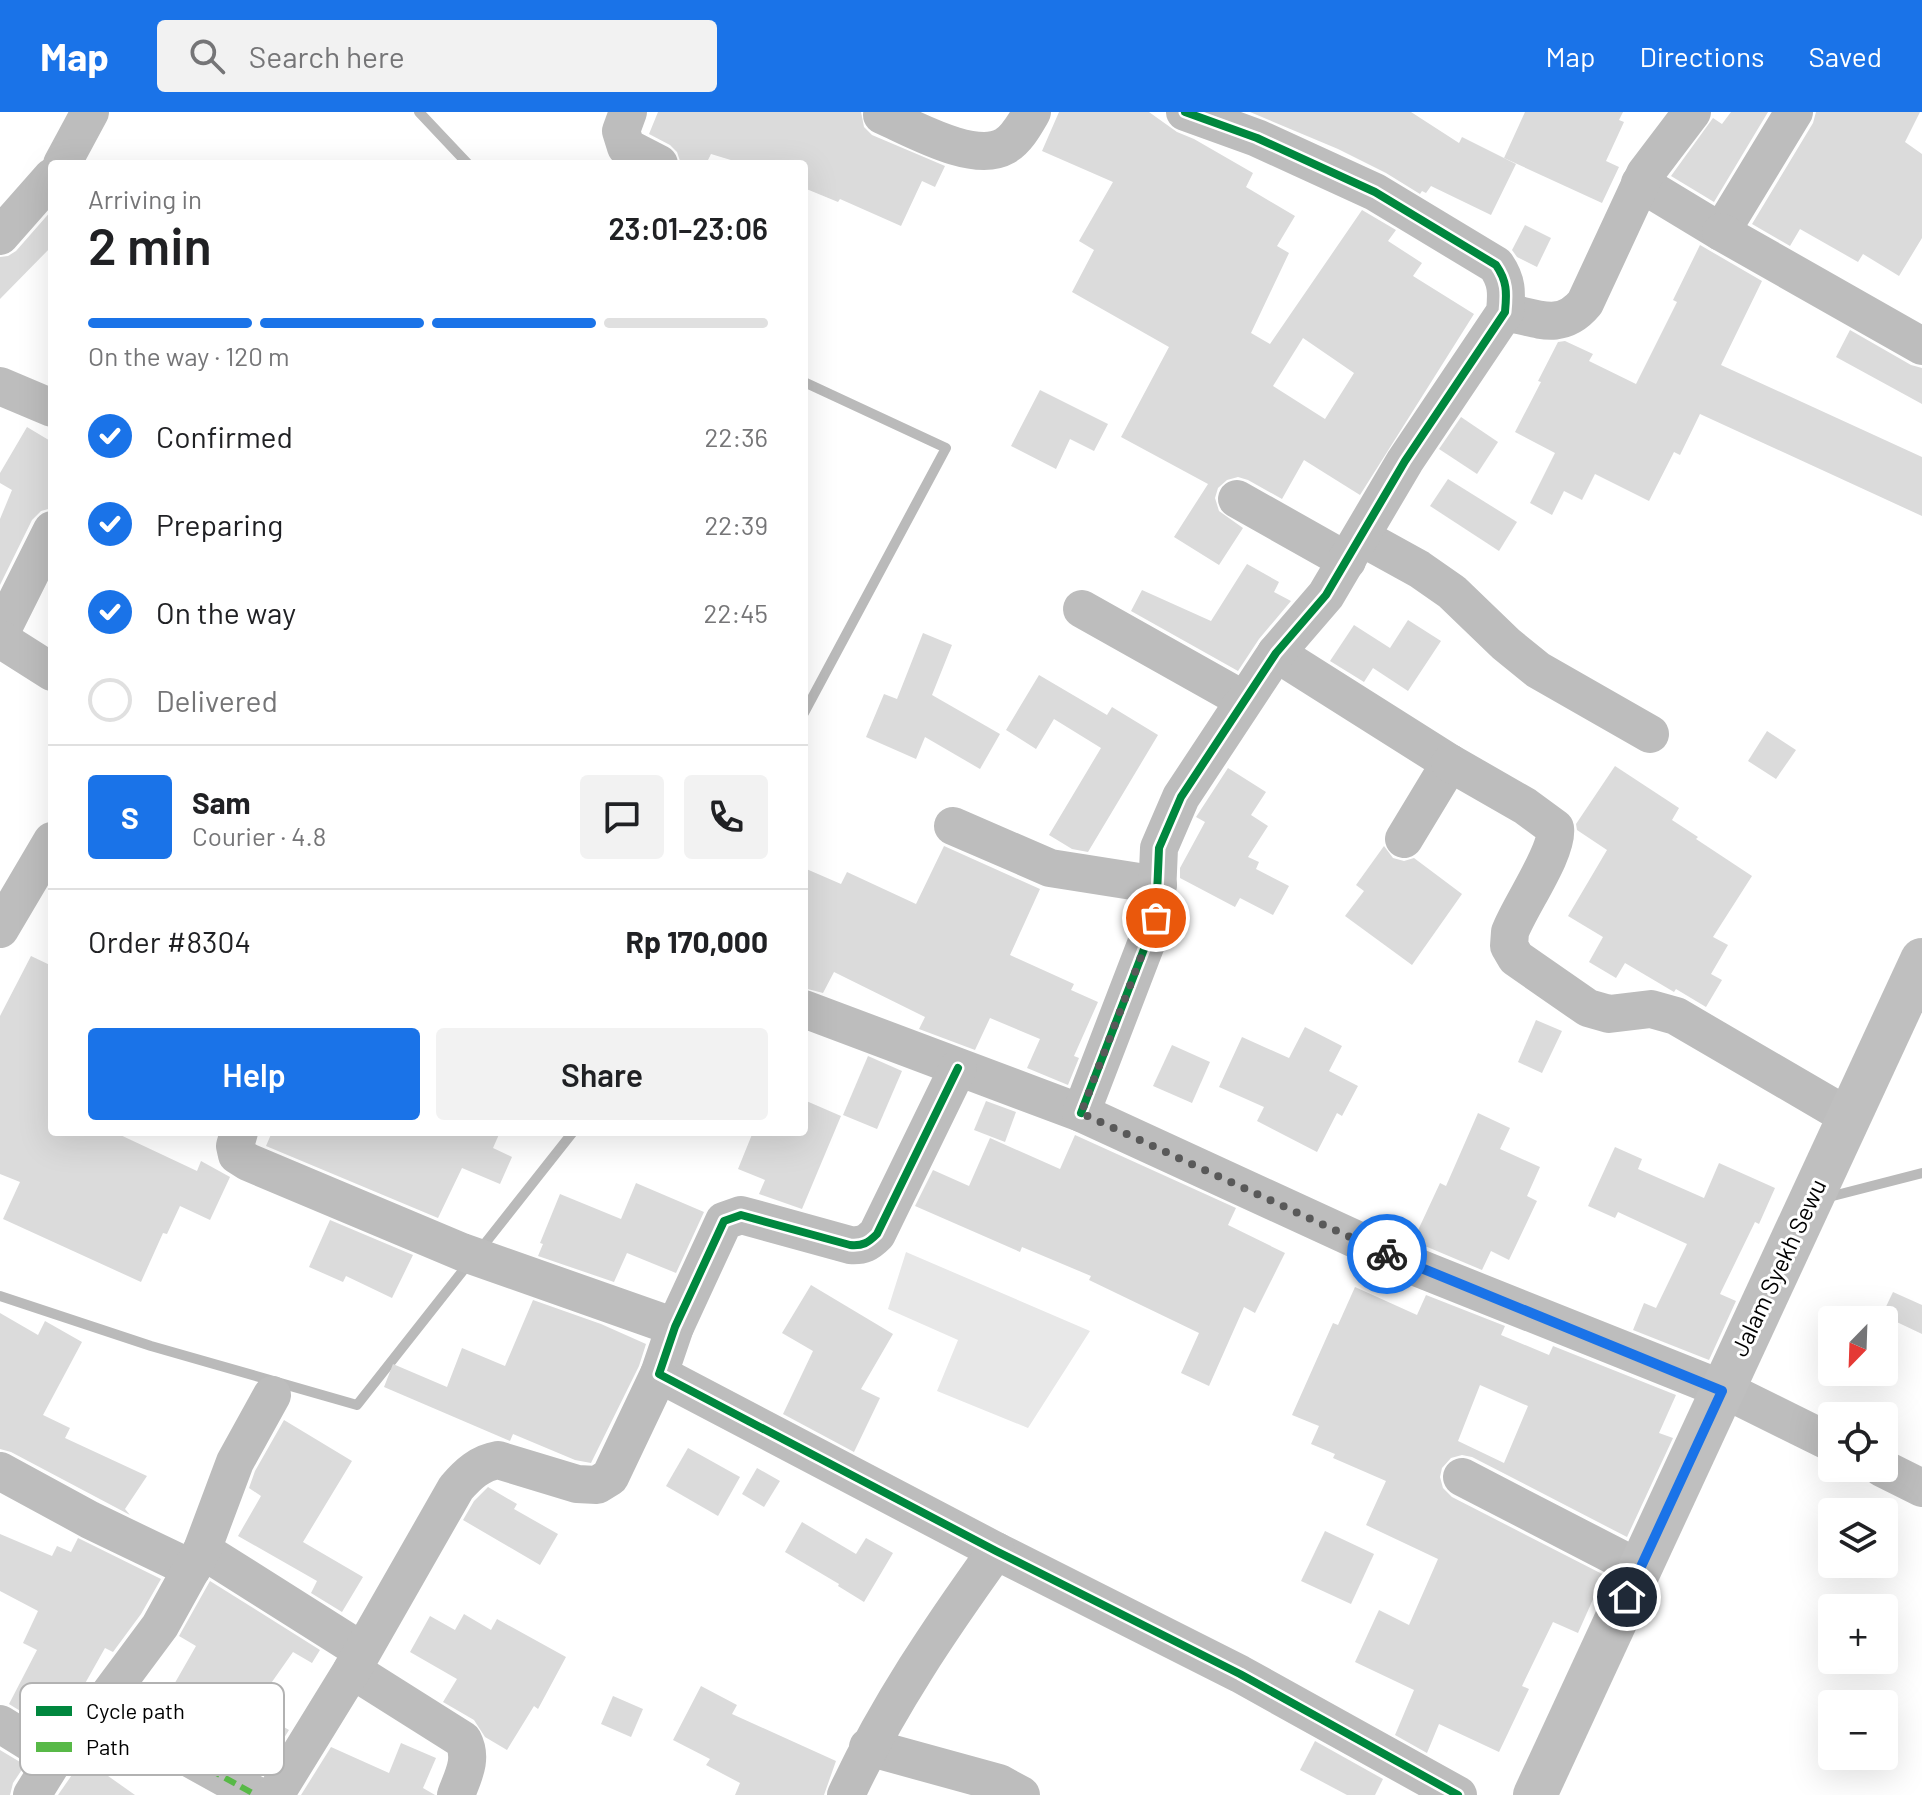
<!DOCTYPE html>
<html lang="en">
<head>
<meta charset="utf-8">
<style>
  :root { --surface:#fff; --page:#f2f2f2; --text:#202124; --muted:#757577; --line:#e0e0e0; --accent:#1a73e8 }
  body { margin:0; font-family:Barlow,sans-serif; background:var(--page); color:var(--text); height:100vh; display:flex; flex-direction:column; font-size:30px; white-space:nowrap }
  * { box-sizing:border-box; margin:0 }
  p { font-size:26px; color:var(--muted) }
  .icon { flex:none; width:44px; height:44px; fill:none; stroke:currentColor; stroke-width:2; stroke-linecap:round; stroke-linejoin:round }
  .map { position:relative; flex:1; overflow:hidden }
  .panel { position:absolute; left:48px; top:48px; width:760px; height:976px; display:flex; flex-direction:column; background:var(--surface); border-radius:8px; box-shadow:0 8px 32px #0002 }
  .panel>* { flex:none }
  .needle { width:52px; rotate:203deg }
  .controls { position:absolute; left:1818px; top:1194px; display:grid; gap:16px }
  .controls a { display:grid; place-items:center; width:80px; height:80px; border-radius:8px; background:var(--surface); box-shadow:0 8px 32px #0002; font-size:40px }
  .pin { position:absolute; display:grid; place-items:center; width:68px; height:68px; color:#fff; margin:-34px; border:4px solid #fff; border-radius:50%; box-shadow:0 2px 8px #0007 }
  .courier { position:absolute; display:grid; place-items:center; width:80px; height:80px; margin:-40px; border:6px solid #1a73e8; border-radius:50%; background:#fff; color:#222; box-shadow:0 2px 10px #0007 }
  .head em { font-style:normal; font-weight:600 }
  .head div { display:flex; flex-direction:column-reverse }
  .head { display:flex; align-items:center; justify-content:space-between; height:136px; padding:0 40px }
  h1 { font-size:52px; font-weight:600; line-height:60px }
  .bar { display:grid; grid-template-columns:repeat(4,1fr); gap:12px 8px; align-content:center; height:96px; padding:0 40px }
  .bar i { height:10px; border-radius:6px; background:var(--line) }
  .bar .active { background:var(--accent) }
  .bar p { grid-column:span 4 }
  .line { display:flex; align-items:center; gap:20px; padding:0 40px; border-top:2px solid var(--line) }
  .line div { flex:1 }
  .round { display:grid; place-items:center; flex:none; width:84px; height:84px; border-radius:8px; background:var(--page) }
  ol { padding:0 40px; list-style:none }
  li { display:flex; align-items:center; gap:24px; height:88px }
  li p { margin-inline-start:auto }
  li .icon { padding:8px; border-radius:50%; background:var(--accent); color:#fff; stroke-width:4 }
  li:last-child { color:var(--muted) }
  li i { width:44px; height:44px; border:4px solid var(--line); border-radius:50% }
  .action { display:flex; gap:16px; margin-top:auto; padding:16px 40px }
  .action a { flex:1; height:92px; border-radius:8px; background:var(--accent); color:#fff; font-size:32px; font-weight:600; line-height:92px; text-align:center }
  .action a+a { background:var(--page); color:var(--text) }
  header { display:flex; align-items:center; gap:48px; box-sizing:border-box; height:112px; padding:0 40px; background:var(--accent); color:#fff }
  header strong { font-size:38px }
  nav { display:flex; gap:44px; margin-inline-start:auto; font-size:28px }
  .search { width:560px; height:72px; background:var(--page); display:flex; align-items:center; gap:20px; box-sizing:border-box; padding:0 28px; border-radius:8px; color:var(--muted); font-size:30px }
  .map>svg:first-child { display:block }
  .green { fill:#e8e8e8 }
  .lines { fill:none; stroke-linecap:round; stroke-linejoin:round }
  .stream { stroke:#bababa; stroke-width:10 }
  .building { fill:#dbdbdb; fill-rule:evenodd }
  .street { stroke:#bdbdbd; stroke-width:38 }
  .secondary { stroke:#bfbfbf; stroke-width:44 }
  .quiet { stroke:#58b947; stroke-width:6; stroke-dasharray:12 6; stroke-linecap:butt }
  .cycleway-casing { stroke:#fff; stroke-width:13 }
  .cycleway { stroke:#00873e; stroke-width:8 }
  .done { stroke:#595959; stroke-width:8; stroke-dasharray:0 14.4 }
  .route { stroke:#1a73e8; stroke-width:10 }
  .labels { text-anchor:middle; stroke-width:6; stroke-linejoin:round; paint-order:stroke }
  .street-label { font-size:24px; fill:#000; stroke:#fff }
  .key { fill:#fff; stroke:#b2b2b2; stroke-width:2 }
  .key-label { font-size:22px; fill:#000 }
</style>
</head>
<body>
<header>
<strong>Map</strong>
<div class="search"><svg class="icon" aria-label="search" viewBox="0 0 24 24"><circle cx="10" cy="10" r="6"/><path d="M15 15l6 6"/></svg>Search here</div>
<nav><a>Map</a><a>Directions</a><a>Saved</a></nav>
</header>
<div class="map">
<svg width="1922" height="1683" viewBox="0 0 1922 1683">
  <rect width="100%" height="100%" fill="#fff"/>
  <path class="green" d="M 906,1140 L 1090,1219 L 1028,1316 L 937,1279 L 958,1228 L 888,1197 Z"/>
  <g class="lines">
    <g class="stream">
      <path d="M 419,0 L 468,52"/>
      <path d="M 804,270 L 946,336 L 804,601"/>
      <path d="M 1825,1086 L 1922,1061"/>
      <path d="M 479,1139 L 573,1020"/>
      <path d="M 0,1184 L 151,1234 L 357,1293 L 469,1151"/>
    </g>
  </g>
  <g class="building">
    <path d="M 658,0 L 861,0 L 864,15 L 872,23 L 945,54 L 935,75 L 922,69 L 901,114 L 840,87 L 838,90 L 804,76 L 804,52 L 744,52 L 711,42 L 706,52 L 687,52 L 680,49 L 677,40 L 670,33 L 649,22 Z"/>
    <path d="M 1059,0 L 1149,0 L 1177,20 L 1194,27 L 1253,61 L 1246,75 L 1295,104 L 1277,134 L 1289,141 L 1251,221 L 1270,232 L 1362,98 L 1396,118 L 1388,129 L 1422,151 L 1413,164 L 1474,202 L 1360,383 L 1304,348 L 1282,387 L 1248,368 L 1238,365 L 1227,368 L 1218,376 L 1215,386 L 1219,399 L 1243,416 L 1219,453 L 1174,425 L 1208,372 L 1121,325 L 1169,235 L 1072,180 L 1094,138 L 1079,129 L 1113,70 L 1042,39 ZM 1303,226 L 1354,261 L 1325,307 L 1273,274 Z"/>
    <path d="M 1250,0 L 1411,0 L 1459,31 L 1462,25 L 1516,52 L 1491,103 L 1431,74 L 1426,81 L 1422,79 L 1420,82 L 1386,61 L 1338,37 Z"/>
    <path d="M 1525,0 L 1623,0 L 1619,8 L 1624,10 L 1606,49 L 1619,55 L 1602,91 L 1504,46 Z"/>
    <path d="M 1731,0 L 1768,0 L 1714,90 L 1671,64 L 1713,6 L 1722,12 Z"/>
    <path d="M 1816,0 L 1920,0 L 1905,30 L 1922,42 L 1922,126 L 1899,164 L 1863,142 L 1858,150 L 1800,117 L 1790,134 L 1752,112 L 1813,11 Z"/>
    <path d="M 52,98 L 52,134 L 0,187 L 0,145 L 8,144 L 16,139 Z"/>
    <path d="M 1525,113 L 1551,126 L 1537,155 L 1517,145 L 1512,138 Z"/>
    <path d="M 1700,133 L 1762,169 L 1721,253 L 1922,345 L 1922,404 L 1700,302 L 1680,343 L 1674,340 L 1649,389 L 1595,362 L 1582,388 L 1564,379 L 1552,403 L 1530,391 L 1555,341 L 1515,320 L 1541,270 L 1538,269 L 1558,230 L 1565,229 L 1593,242 L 1589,249 L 1636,272 L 1677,190 L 1673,188 Z"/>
    <path d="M 1850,218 L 1911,253 L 1922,256 L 1922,292 L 1836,245 Z"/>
    <path d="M 1040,278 L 1108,312 L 1094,339 L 1070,327 L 1056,357 L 1011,334 Z"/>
    <path d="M 1461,305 L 1498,330 L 1477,362 L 1439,337 Z"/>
    <path d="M 27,315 L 52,330 L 52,396 L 41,399 L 32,408 L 0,473 L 0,407 L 12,378 L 0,371 L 0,361 Z"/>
    <path d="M 1448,367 L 1517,410 L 1499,439 L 1430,394 Z"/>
    <path d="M 1247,452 L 1279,470 L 1274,480 L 1291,489 L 1259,527 L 1238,559 L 1131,499 L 1142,478 L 1211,509 Z"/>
    <path d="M 1408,508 L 1441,529 L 1408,579 L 1373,556 L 1364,570 L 1330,549 L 1354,513 L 1390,536 Z"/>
    <path d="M 923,521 L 952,533 L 932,583 L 1000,622 L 980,657 L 925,625 L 916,647 L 866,625 L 884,582 L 897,587 Z"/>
    <path d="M 1039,563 L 1107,603 L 1112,595 L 1158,623 L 1088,740 L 1072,737 L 1049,723 L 1101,636 L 1054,607 L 1036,637 L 1006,618 Z"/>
    <path d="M 1767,619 L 1796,638 L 1776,667 L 1748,649 Z"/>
    <path d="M 1615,654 L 1679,696 L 1672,708 L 1698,725 L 1696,727 L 1752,764 L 1713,825 L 1728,833 L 1711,862 L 1722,868 L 1706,895 L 1676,877 L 1674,880 L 1625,851 L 1616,866 L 1589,850 L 1603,825 L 1568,804 L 1607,738 L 1577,718 L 1576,712 Z"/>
    <path d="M 1228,656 L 1266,680 L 1251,703 L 1268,714 L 1248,745 L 1259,750 L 1256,757 L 1289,774 L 1273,803 L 1240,786 L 1235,795 L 1180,766 L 1180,756 L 1205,710 L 1196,705 L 1198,702 Z"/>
    <path d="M 944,734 L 1040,777 L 1010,843 L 1074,872 L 1071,878 L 1098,890 L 1074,944 L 1079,946 L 1068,973 L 1027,956 L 1040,927 L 990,906 L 975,938 L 919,917 L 925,905 L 834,860 L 823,881 L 804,876 L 804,756 L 841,772 L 847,760 L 916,792 Z"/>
    <path d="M 1384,734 L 1393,746 L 1404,749 L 1414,746 L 1462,782 L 1412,853 L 1345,804 L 1364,779 L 1356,773 Z"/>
    <path d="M 31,844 L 52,854 L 52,1020 L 114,1020 L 197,1059 L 201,1049 L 230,1065 L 210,1108 L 180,1094 L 167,1122 L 163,1121 L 141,1170 L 3,1107 L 20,1070 L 0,1062 L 0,904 Z"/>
    <path d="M 1536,908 L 1562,919 L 1542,961 L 1518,950 Z"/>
    <path d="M 1305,915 L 1342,934 L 1329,959 L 1358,974 L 1342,1004 L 1337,1001 L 1317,1040 L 1257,1009 L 1264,995 L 1219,975 L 1242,925 L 1289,946 Z"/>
    <path d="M 1172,933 L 1210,950 L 1192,991 L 1153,974 Z"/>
    <path d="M 868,944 L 902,959 L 877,1017 L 843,1003 Z"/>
    <path d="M 804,988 L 841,1004 L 802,1097 L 759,1082 L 765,1068 L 738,1057 L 753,1020 L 804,1020 Z"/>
    <path d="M 986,989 L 1016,1000 L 1005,1030 L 974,1018 Z"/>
    <path d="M 1478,1001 L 1510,1016 L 1500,1037 L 1540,1055 L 1527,1084 L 1537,1089 L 1509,1148 L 1491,1139 L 1482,1158 L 1413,1129 L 1440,1071 L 1446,1074 Z"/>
    <path d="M 272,1020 L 500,1020 L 493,1036 L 512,1045 L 500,1072 L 462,1056 L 438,1106 L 266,1034 Z"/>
    <path d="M 1075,1023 L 1236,1096 L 1228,1113 L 1285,1141 L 1255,1201 L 1244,1195 L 1209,1274 L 1181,1261 L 1199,1221 L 1089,1168 L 1091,1164 L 1022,1135 L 1020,1140 L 915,1094 L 933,1058 L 969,1074 L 990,1026 L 1060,1057 Z"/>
    <path d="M 1615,1035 L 1642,1047 L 1638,1057 L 1704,1086 L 1719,1051 L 1775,1076 L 1759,1112 L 1755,1110 L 1720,1182 L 1736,1189 L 1709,1248 L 1633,1218 L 1644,1191 L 1656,1196 L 1687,1132 L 1618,1100 L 1615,1106 L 1588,1094 Z"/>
    <path d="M 636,1071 L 704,1100 L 676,1161 L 627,1141 L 614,1170 L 538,1144 L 543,1132 L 540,1131 L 560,1082 L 621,1107 Z"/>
    <path d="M 330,1108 L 413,1143 L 392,1186 L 346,1164 L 343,1170 L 309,1155 Z"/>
    <path d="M 811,1173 L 893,1222 L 861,1277 L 880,1286 L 854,1340 L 783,1302 L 813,1239 L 782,1221 Z"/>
    <path d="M 1355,1175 L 1417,1203 L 1426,1183 L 1505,1214 L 1501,1223 L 1549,1243 L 1553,1234 L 1676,1283 L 1659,1321 L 1673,1326 L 1627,1425 L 1472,1345 L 1462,1343 L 1451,1346 L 1442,1356 L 1440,1365 L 1443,1376 L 1452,1385 L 1608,1465 L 1598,1487 L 1594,1485 L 1578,1521 L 1553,1510 L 1522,1574 L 1529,1577 L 1499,1640 L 1439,1612 L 1427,1641 L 1395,1623 L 1414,1578 L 1355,1550 L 1379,1498 L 1409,1513 L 1438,1447 L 1366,1413 L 1386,1369 L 1333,1346 L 1335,1342 L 1311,1332 L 1319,1314 L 1292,1303 L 1333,1211 L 1338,1213 ZM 1480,1273 L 1528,1294 L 1504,1351 L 1458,1329 Z"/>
    <path d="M 1893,1180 L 1922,1193 L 1922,1222 L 1882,1203 Z"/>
    <path d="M 533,1188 L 601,1212 L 646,1232 L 639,1254 L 591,1351 L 575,1348 L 513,1322 L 510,1329 L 384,1275 L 393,1252 L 447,1275 L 462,1236 L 505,1254 Z"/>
    <path d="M 0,1201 L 38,1223 L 45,1209 L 82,1230 L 43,1303 L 70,1316 L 65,1326 L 147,1364 L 125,1397 L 130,1403 L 11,1340 L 0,1337 Z"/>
    <path d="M 284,1308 L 352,1349 L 303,1430 L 363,1465 L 342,1500 L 311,1481 L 317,1469 L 238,1424 L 261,1384 L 249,1376 L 255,1359 Z"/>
    <path d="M 688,1336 L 740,1365 L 718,1404 L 666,1374 Z"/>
    <path d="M 757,1356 L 780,1369 L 764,1395 L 742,1382 Z"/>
    <path d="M 488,1375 L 517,1392 L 514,1397 L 558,1422 L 540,1453 L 463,1408 L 474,1389 Z"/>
    <path d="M 802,1410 L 856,1442 L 866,1426 L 893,1441 L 864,1490 L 838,1474 L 839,1472 L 785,1440 Z"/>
    <path d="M 1325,1419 L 1374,1442 L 1351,1492 L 1301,1469 Z"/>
    <path d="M 0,1422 L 52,1444 L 57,1434 L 71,1440 L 78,1426 L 161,1467 L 141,1502 L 113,1540 L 105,1536 L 74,1591 L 51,1618 L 9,1592 L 37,1538 L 23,1531 L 38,1499 L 0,1479 Z"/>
    <path d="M 210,1469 L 320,1538 L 312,1551 L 293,1540 L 253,1597 L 289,1618 L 262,1661 L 239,1648 L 244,1640 L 197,1613 L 195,1617 L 160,1597 L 196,1534 L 179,1524 Z"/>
    <path d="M 464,1502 L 491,1518 L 497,1507 L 566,1545 L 538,1597 L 534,1594 L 507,1638 L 485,1625 L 474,1608 L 443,1590 L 457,1567 L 410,1540 L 430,1504 L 455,1518 Z"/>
    <path d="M 701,1574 L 737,1593 L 732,1602 L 836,1649 L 824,1683 L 735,1683 L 740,1671 L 706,1653 L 710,1647 L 673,1628 Z"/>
    <path d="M 613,1584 L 643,1597 L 631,1625 L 601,1612 Z"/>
    <path d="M 1315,1629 L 1383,1667 L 1375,1683 L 1347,1683 L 1300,1658 Z"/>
    <path d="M 401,1631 L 436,1646 L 423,1676 L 435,1683 L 301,1683 L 331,1635 L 389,1661 Z"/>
    <path d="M 0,1638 L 25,1653 L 13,1671 L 10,1683 L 0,1683 Z"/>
    <path d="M 83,1647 L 101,1659 L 135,1683 L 58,1683 Z"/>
  </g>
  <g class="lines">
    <g class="street">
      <path d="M 628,0 L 621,19 L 626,35 L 659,52"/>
      <path d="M 882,3 C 912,16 974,52 1005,34 C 1017,27 1025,12 1032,0"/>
      <path d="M 62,52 L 90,0"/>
      <path d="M 1640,71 L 1721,120 L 1794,0"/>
      <path d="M 1721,120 L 1922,234"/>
      <path d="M 0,124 L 52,65"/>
      <path d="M 1505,200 C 1537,206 1561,220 1585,191 L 1645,62 L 1692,0"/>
      <path d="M 0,274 L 52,296"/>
      <path d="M 1237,387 L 1347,449"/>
      <path d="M 1361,425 L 1419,457 L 1452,480 L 1506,532 L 1538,558 L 1650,622"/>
      <path d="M 1082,497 L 1244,588"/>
      <path d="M 0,522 L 52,418"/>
      <path d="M 0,527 L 52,560"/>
      <path d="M 1276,541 L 1450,651 L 1404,727"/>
      <path d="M 1450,651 L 1525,694 L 1555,716 C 1559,739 1519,795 1510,820 L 1509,834 L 1516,846 L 1588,896 L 1609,902 L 1651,897 L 1676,904 L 1849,1005"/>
      <path d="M 953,714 L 1050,756 L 1158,773"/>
      <path d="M 0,817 L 52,729"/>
      <path d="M 804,897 L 1081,1001 L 1416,1155 L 1729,1280 L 1832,1331"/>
      <path d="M 958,956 L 877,1122 C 868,1131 863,1134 850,1133 L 741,1103 L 724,1109 L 675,1215 L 659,1262 L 996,1439 L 1240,1562 L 1458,1683"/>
      <path d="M 1081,1001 L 1156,806 L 1159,736 L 1181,685 L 1276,541 L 1326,483 L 1405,349 L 1505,200 C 1507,180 1507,169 1496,153 L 1375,80 L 1257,26 L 1185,0"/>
      <path d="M 239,1020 L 235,1034 L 237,1043 L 248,1050 L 462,1140 L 675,1215"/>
      <path d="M 1882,1356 L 1922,1376"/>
      <path d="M 0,1359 L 90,1408 L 192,1457"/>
      <path d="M 1462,1365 L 1640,1457"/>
      <path d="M 202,1438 L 362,1539"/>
      <path d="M 352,1558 L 463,1628 C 473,1647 463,1664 456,1683"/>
      <path d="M 99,1596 L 256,1683"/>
      <path d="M 0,1612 L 55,1646 L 99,1596 L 160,1514 L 202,1438 L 235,1350 L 272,1283"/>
      <path d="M 868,1635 L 999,1671 L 1021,1683"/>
      <path d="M 32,1683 L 55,1646"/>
      <path d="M 275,1683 L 352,1558 L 456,1376 C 468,1362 480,1351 498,1348 L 577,1372 L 597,1373 L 610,1365 L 659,1262"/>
      <path d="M 846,1683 C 887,1595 940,1517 996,1439"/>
    </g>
    <path class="secondary" d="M 1535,1683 L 1922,848"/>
    <path class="quiet" d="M 99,1596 L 256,1683"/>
    <g class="cycleway-casing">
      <g id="cycleway">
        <path d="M 958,956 L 877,1122 C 868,1131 863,1134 850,1133 L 741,1103 L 724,1109 L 675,1215 L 659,1262 L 996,1439 L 1240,1562 L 1458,1683"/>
        <path d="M 1081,1001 L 1156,806 L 1159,736 L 1181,685 L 1276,541 L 1326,483 L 1405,349 L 1505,200 C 1507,180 1507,169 1496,153 L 1375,80 L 1257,26 L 1185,0"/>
      </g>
    </g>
    <use href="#cycleway" class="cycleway"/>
  </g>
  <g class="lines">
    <path class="done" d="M 1156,806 L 1081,1001 L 1387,1142"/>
    <path class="route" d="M 1387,1142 L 1722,1279 L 1627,1485"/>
  </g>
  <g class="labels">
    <g class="street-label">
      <text transform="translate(1779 1156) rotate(-65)" y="8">Jalam Syekh Sewu</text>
    </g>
  </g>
  <rect x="20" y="1571" width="264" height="92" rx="12" class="key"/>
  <rect x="36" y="1594" width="36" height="10" fill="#00873e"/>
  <rect x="36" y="1630" width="36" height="10" fill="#58b947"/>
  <g class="key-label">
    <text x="86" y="1607">Cycle path</text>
    <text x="86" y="1643">Path</text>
  </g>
</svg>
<div class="controls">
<a><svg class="needle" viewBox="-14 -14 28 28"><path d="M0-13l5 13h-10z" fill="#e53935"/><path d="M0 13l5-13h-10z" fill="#757577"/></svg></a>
<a><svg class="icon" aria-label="locate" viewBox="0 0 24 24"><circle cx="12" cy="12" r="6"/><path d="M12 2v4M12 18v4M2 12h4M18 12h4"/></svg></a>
<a><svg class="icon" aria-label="layers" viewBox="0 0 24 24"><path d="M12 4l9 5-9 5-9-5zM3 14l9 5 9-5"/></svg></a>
<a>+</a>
<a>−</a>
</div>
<div class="pin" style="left:1156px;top:806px;background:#ea580c"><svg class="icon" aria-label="bag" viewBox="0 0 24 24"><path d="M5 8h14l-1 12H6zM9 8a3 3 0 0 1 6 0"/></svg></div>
<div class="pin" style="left:1627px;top:1485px;background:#1f2937"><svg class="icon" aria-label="home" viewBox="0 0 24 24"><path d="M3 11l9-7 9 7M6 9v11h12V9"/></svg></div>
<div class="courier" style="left:1387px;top:1142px"><svg class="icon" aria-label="bike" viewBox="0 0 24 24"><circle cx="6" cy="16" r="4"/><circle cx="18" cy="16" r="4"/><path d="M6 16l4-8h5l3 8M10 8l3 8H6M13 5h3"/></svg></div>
<section class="panel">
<div class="head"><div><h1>2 min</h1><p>Arriving in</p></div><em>23:01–23:06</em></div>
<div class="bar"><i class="active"></i><i class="active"></i><i class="active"></i><i></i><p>On the way · 120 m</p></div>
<ol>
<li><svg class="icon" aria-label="check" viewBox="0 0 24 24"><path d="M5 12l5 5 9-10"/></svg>Confirmed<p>22:36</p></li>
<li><svg class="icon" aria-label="check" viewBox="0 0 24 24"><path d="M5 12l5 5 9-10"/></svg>Preparing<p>22:39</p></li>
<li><svg class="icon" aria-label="check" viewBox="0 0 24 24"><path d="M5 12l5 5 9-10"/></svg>On the way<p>22:45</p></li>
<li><i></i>Delivered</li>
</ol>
<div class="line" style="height:144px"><b class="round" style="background:var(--accent);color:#fff">S</b><div><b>Sam</b><p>Courier · 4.8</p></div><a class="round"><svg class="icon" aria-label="chat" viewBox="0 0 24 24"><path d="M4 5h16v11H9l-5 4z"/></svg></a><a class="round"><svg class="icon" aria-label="phone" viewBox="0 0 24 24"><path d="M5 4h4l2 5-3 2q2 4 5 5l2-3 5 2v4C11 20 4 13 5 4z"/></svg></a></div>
<div class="line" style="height:104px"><div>Order #8304</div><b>Rp 170,000</b></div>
<div class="action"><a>Help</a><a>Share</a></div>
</section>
</div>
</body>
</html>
